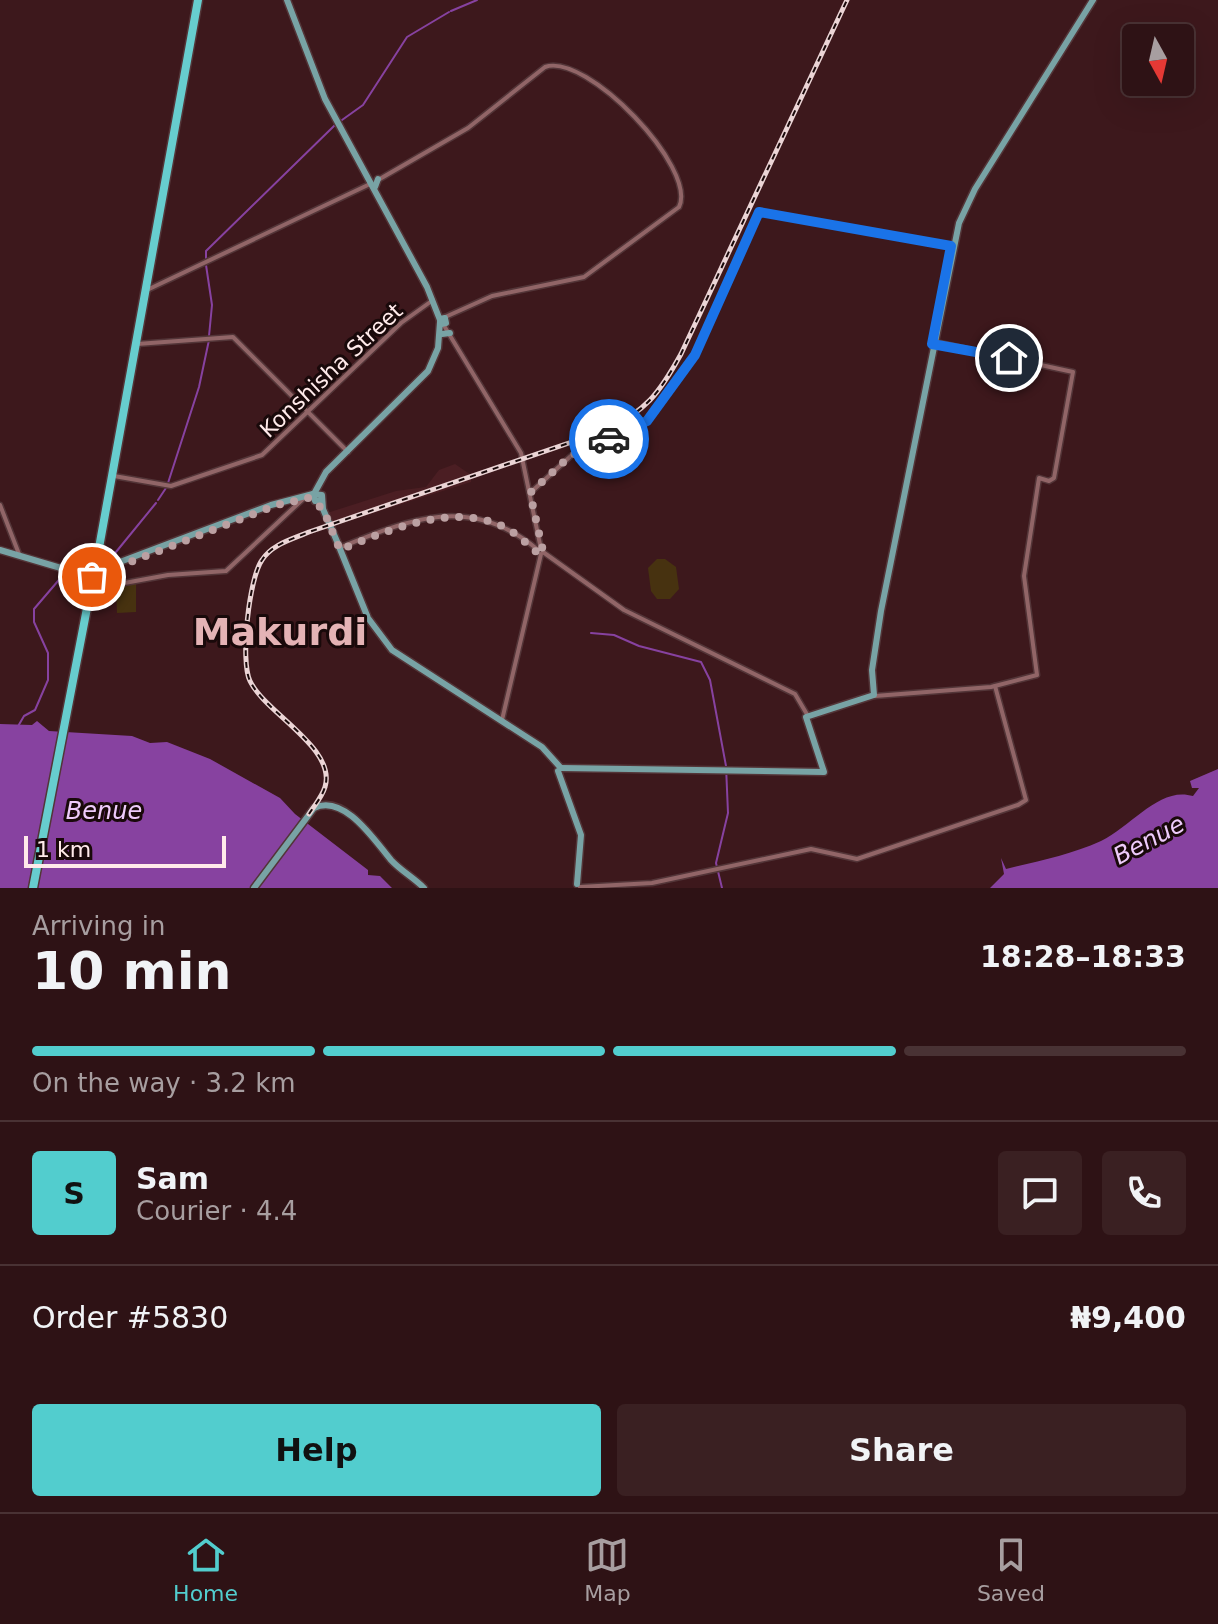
<!DOCTYPE html>
<html lang="en">
<head>
<meta charset="utf-8">
<style>
  :root { --surface:#2e1215; --page:#3a2022; --text:#f1f3f6; --muted:#a79ea0; --line:#493234; --accent:#52cdce }
  body { margin:0; font-family:"DejaVu Sans",sans-serif; background:var(--page); color:var(--text); height:100vh; display:flex; flex-direction:column; font-size:30px; white-space:nowrap }
  * { box-sizing:border-box; margin:0 }
  p { font-size:26px; color:var(--muted) }
  .icon { flex:none; width:44px; height:44px; fill:none; stroke:currentColor; stroke-width:2; stroke-linecap:round; stroke-linejoin:round }
  .map { position:relative; height:888px; overflow:hidden }
  .sheet { display:flex; flex-direction:column; background:var(--surface); flex:1 }
  .sheet>* { flex:none }
  .needle { width:52px; rotate:172deg }
  .tools { position:absolute; left:1122px; top:24px; display:grid; gap:16px }
  .tools a { display:grid; place-items:center; width:72px; height:72px; border-radius:8px; background:var(--surface); box-shadow:0 8px 32px #0002,0 0 0 2px var(--line); font-size:40px }
  .scale { position:absolute; left:24px; bottom:20px; width:202px; box-sizing:border-box; padding-left:8px; border:4px solid #ffeaea; border-top:0; font-size:22px; line-height:28px; white-space:nowrap; color:#ffeaea; -webkit-text-stroke:6px #19090a; paint-order:stroke }
  .pin { position:absolute; display:grid; place-items:center; width:68px; height:68px; color:#fff; margin:-34px; border:4px solid #fff; border-radius:50%; box-shadow:0 2px 8px #0007 }
  .courier { position:absolute; display:grid; place-items:center; width:80px; height:80px; margin:-40px; border:6px solid #1a73e8; border-radius:50%; background:#fff; color:#222; box-shadow:0 2px 10px #0007 }
  .overview em { font-style:normal; font-weight:700 }
  .overview div { display:flex; flex-direction:column-reverse }
  .overview { display:flex; align-items:center; justify-content:space-between; height:136px; padding:0 32px }
  h1 { font-size:52px; font-weight:700; line-height:60px }
  .bar { display:grid; grid-template-columns:repeat(4,1fr); gap:12px 8px; align-content:center; height:96px; padding:0 32px }
  .bar i { height:10px; border-radius:6px; background:var(--line) }
  .bar .on { background:var(--accent) }
  .bar p { grid-column:span 4 }
  .line { display:flex; align-items:center; gap:20px; padding:0 32px; border-top:2px solid var(--line) }
  .line div { flex:1 }
  .round { display:grid; place-items:center; flex:none; width:84px; height:84px; border-radius:8px; background:var(--page) }
  .button { display:flex; gap:16px; margin-top:auto; padding:16px 32px }
  .button a { flex:1; height:92px; border-radius:8px; background:var(--accent); color:#111; font-size:32px; font-weight:700; line-height:92px; text-align:center }
  .button a+a { background:var(--page); color:var(--text) }
  .menu { display:flex; justify-content:space-around; align-items:center; height:112px; border-top:2px solid var(--line); background:var(--surface); font-size:22px; color:var(--muted) }
  .menu a { display:grid; justify-items:center; gap:4px }
  .menu .on { color:var(--accent) }
  .map>svg:first-child { display:block }
  .built { fill:#4b1e23 }
  .green { fill:#473210 }
  .water { fill:#8742a0 }
  .lines { fill:none; stroke-linecap:round; stroke-linejoin:round }
  .stream { stroke:#8742a0; stroke-width:2 }
  .minor-casing { stroke:#533538; stroke-width:7 }
  .major-casing { stroke:#533538; stroke-width:9 }
  .highway-casing { stroke:#533538; stroke-width:11 }
  .minor { stroke:#916567; stroke-width:4 }
  .major { stroke:#78a3a5; stroke-width:6 }
  .highway { stroke:#67cdce; stroke-width:8 }
  .rail-casing { stroke:#ebd4d5; stroke-width:5 }
  .rail { stroke:#19090a; stroke-width:2; stroke-dasharray:6; stroke-linecap:butt }
  .done { stroke:#bba0a2; stroke-width:8; stroke-dasharray:0 14.4 }
  .route { stroke:#1a73e8; stroke-width:10 }
  .labels { text-anchor:middle; stroke-width:6; stroke-linejoin:round; paint-order:stroke }
  .street-label { font-size:22px; fill:#ffeaea; stroke:#19090a }
  .water-label { font-size:24px; font-style:italic; fill:#eecbfb; stroke:#19090a }
  .town-label { font-size:38px; font-weight:bold; fill:#e4b3b5; stroke:#19090a }
</style>
</head>
<body>
<div class="map">
<svg width="1218" height="888" viewBox="0 0 1218 888">
  <rect width="100%" height="100%" fill="#3d181c"/>
  <path class="built" d="M 455,464 L 471,475 L 471,482 L 332,526 L 327,513 L 396,491 L 426,487 L 439,470 Z"/>
  <g class="green">
    <path d="M 657,559 L 665,559 L 676,567 L 679,589 L 670,599 L 657,599 L 651,591 L 648,568 Z"/>
    <path d="M 136,583 L 136,612 L 117,613 L 116,586 Z"/>
  </g>
  <g class="water">
    <path d="M 37,721 L 49,731 L 132,736 L 150,743 L 167,742 L 210,759 L 280,798 L 295,814 L 368,870 L 368,875 L 380,876 L 392,888 L 0,888 L 0,724 L 32,725 Z"/>
    <path d="M 1218,769 L 1218,888 L 990,888 L 1004,874 L 1001,858 L 1006,869 C 1038,861 1070,855 1101,841 C 1133,825 1160,786 1193,796 L 1199,788 L 1192,788 L 1190,781 Z"/>
  </g>
  <g class="lines">
    <g class="stream">
      <path d="M 451,11 L 477,0"/>
      <path d="M 206,260 L 206,251 L 335,125 L 363,105 L 407,37 L 449,12"/>
      <path d="M 206,265 L 212,305 L 209,336"/>
      <path d="M 168,483 L 199,387 L 209,340"/>
      <path d="M 158,500 L 166,488"/>
      <path d="M 102,558 L 116,552 L 156,503"/>
      <path d="M 69,568 L 92,560"/>
      <path d="M 591,633 L 614,635 L 639,646 L 701,662 L 710,680 L 726,766 L 728,813 L 716,863 L 722,888"/>
      <path d="M 17,728 L 24,716 L 35,710 L 48,680 L 48,653 L 34,622 L 34,609 L 64,574"/>
    </g>
    <g class="minor-casing">
      <g id="minor">
        <path d="M 378,180 L 468,128 L 545,67 C 586,52 698,168 679,207 L 584,277 L 492,296 L 443,318"/>
        <path d="M 147,290 L 370,184"/>
        <path d="M 443,324 L 521,453 L 541,549"/>
        <path d="M 137,344 L 233,337 L 348,452"/>
        <path d="M 114,476 L 171,486 L 262,455 L 401,323 L 433,300"/>
        <path d="M 530,493 L 572,455 L 639,427 L 650,418 L 695,355 L 759,212 L 953,246"/>
        <path d="M 0,505 L 19,554"/>
        <path d="M 339,548 C 411,518 472,494 538,550"/>
        <path d="M 543,552 L 624,610 L 795,694 L 808,716"/>
        <path d="M 95,577 L 119,584 L 168,575 L 226,571 L 303,499"/>
        <path d="M 875,696 L 991,687 L 1037,675 L 1024,576 L 1039,478 L 1049,481 L 1054,478 L 1073,372 L 935,342"/>
        <path d="M 502,720 L 541,554"/>
        <path d="M 580,887 L 652,883 L 811,849 L 857,859 L 1018,805 L 1026,800 L 995,686"/>
      </g>
    </g>
    <g class="major-casing">
      <g id="major">
        <path d="M 287,0 L 325,99 L 427,287 L 440,320"/>
        <path d="M 375,187 L 378,179"/>
        <path d="M 445,318 L 446,323 L 441,324 L 440,319 Z"/>
        <path d="M 442,334 L 450,333"/>
        <path d="M 315,492 L 326,472 L 428,371 L 438,348 L 440,322"/>
        <path d="M 322,500 L 315,501 L 313,494 L 322,495 L 323,509 L 339,546"/>
        <path d="M 338,544 L 368,618 L 392,650 L 542,747 L 560,767"/>
        <path d="M 0,550 L 71,571 L 89,571"/>
        <path d="M 96,571 L 271,505 L 313,494"/>
        <path d="M 561,768 L 824,772 L 806,717 L 874,695 L 872,670 L 881,611 L 959,223 L 975,189 L 1093,0"/>
        <path d="M 558,771 L 581,835 L 577,884"/>
        <path d="M 254,888 L 314,808 C 344,793 375,841 391,860 C 400,870 414,878 424,888"/>
      </g>
    </g>
    <g class="highway-casing">
      <g id="highway">
        <circle cx="92" cy="573" r="4"/>
        <path d="M 95,570 L 198,0"/>
        <path d="M 33,888 L 93,577"/>
      </g>
    </g>
    <use href="#minor" class="minor"/>
    <use href="#major" class="major"/>
    <use href="#highway" class="highway"/>
    <g class="rail-casing">
      <path id="rail" d="M 309,814 C 314,806 322,797 325,787 C 337,748 265,713 250,681 C 240,661 249,578 262,560 C 272,544 293,539 309,532 L 604,431 C 646,411 659,394 681,354 L 847,0"/>
    </g>
    <use href="#rail" class="rail"/>
  </g>
  <g class="lines">
    <path class="done" d="M 92,577 L 277,505 L 308,498 L 323,509 L 340,550 C 388,530 455,501 506,528 C 519,535 529,546 540,555 L 543,551 L 530,493 L 570,456 L 609,439"/>
    <path class="route" d="M 609,439 L 647,421 L 695,355 L 759,212 L 951,246 L 932,344 L 1009,358"/>
  </g>
  <g class="labels">
    <g class="street-label">
      <text transform="translate(331 370) rotate(-43)" y="8">Konshisha Street</text>
    </g>
    <g class="water-label">
      <text x="104" y="819">Benue</text>
      <text transform="translate(1149 840) rotate(-28)" y="8">Benue</text>
    </g>
    <g class="town-label">
      <text x="280" y="645">Makurdi</text>
    </g>
  </g>
</svg>
<div class="tools">
<a><svg class="needle" viewBox="-14 -14 28 28"><path d="M0-13l5 13h-10z" fill="#e53935"/><path d="M0 13l5-13h-10z" fill="#a79ea0"/></svg></a>
</div>
<div class="scale">1 km</div>
<div class="pin" style="left:92px;top:577px;background:#ea580c"><svg class="icon" aria-label="bag" viewBox="0 0 24 24"><path d="M5 8h14l-1 12H6zM9 8a3 3 0 0 1 6 0"/></svg></div>
<div class="pin" style="left:1009px;top:358px;background:#1f2937"><svg class="icon" aria-label="home" viewBox="0 0 24 24"><path d="M3 11l9-7 9 7M6 9v11h12V9"/></svg></div>
<div class="courier" style="left:609px;top:439px"><svg class="icon" aria-label="car" viewBox="0 0 24 24"><path d="M5 17H2v-5l4-1 3-4h7l3 4 3 1v5h-3M9 17h6M6 11h13"/><circle cx="7" cy="17" r="2"/><circle cx="17" cy="17" r="2"/></svg></div>
</div>
<section class="sheet">
<div class="overview"><div><h1>10 min</h1><p>Arriving in</p></div><em>18:28–18:33</em></div>
<div class="bar"><i class="on"></i><i class="on"></i><i class="on"></i><i></i><p>On the way · 3.2 km</p></div>
<div class="line" style="height:144px"><b class="round" style="background:var(--accent);color:#111">S</b><div><b>Sam</b><p>Courier · 4.4</p></div><a class="round"><svg class="icon" aria-label="chat" viewBox="0 0 24 24"><path d="M4 5h16v11H9l-5 4z"/></svg></a><a class="round"><svg class="icon" aria-label="phone" viewBox="0 0 24 24"><path d="M5 4h4l2 5-3 2q2 4 5 5l2-3 5 2v4C11 20 4 13 5 4z"/></svg></a></div>
<div class="line" style="height:104px"><div>Order #5830</div><b>₦9,400</b></div>
<div class="button"><a>Help</a><a>Share</a></div>
</section>
<nav class="menu">
<a class="on"><svg class="icon" aria-label="home" viewBox="0 0 24 24"><path d="M3 11l9-7 9 7M6 9v11h12V9"/></svg>Home</a>
<a><svg class="icon" aria-label="map" viewBox="0 0 24 24"><path d="M3 6l6-2 6 2 6-2v14l-6 2-6-2-6 2zM9 4v14M15 6v14"/></svg>Map</a>
<a><svg class="icon" aria-label="saved" viewBox="0 0 24 24"><path d="M7 4h10v16l-5-4-5 4z"/></svg>Saved</a>
</nav>
</body>
</html>
